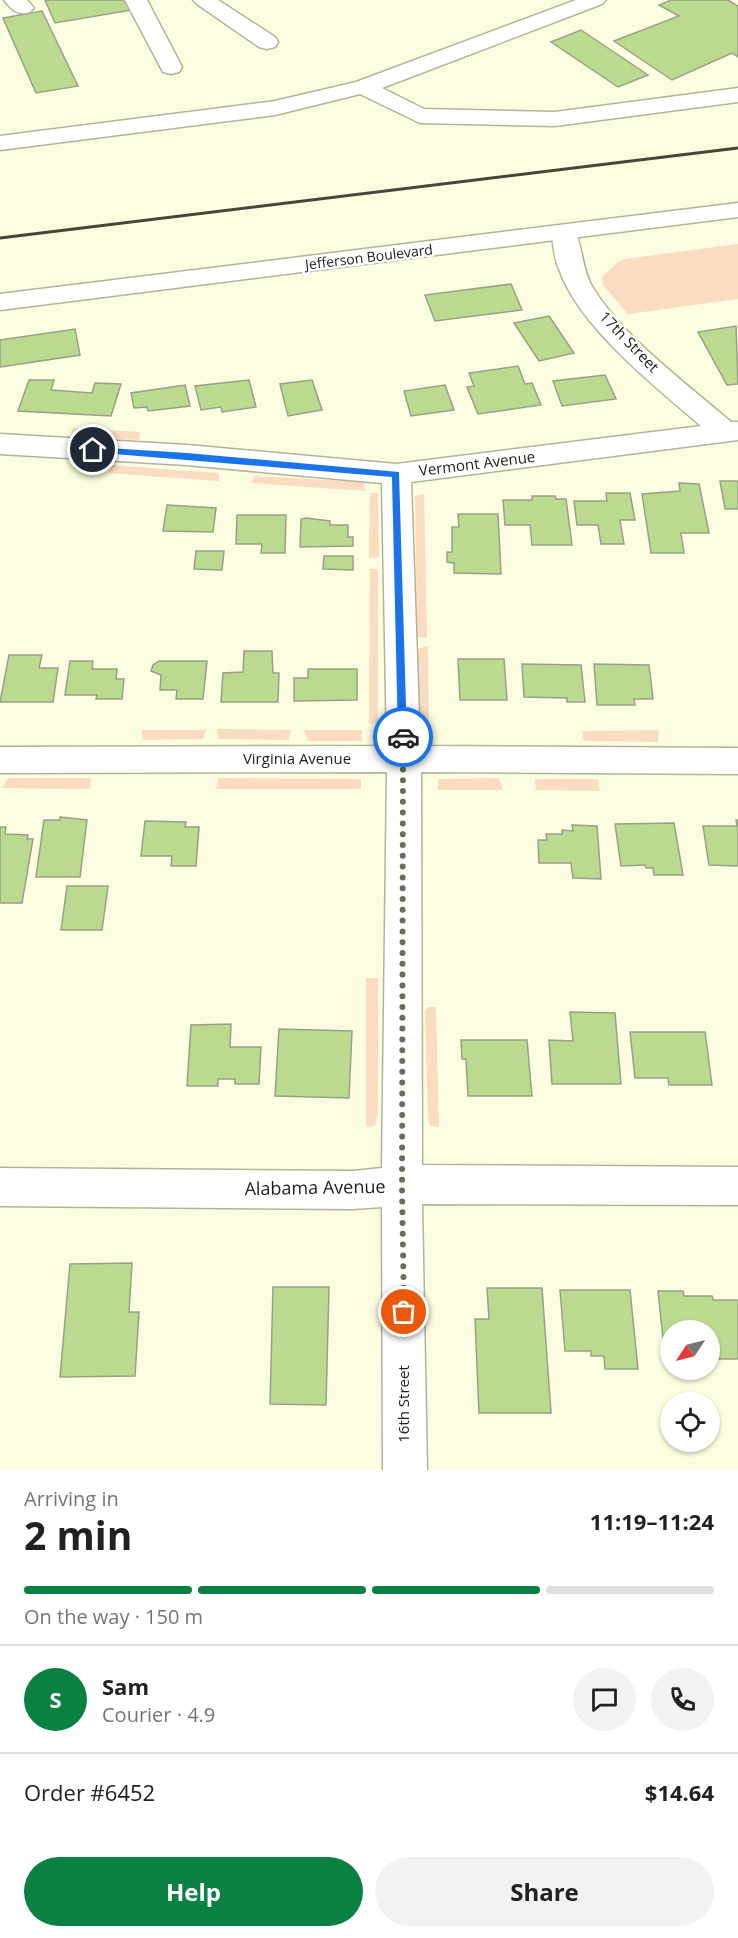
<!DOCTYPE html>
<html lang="en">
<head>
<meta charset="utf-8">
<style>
  :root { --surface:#fff; --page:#f2f2f2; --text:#202124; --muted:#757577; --line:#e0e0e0; --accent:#0b8043 }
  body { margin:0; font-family:"Open Sans",sans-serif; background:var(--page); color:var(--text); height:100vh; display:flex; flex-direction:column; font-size:22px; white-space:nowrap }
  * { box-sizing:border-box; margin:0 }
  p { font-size:20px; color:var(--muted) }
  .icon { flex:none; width:33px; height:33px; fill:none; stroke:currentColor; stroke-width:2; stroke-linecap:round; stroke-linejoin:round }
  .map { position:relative; height:1470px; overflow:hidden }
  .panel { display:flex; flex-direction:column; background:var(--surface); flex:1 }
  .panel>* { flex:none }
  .needle { width:39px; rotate:235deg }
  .buttons { position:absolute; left:660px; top:1320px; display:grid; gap:12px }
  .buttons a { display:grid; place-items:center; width:60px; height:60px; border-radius:50%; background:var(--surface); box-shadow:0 2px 4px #0004; font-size:30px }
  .pin { position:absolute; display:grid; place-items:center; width:51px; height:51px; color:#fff; margin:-26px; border:3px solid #fff; border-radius:50%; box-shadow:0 2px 6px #0007 }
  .courier { position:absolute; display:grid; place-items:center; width:60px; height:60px; margin:-30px; border:4px solid #1a73e8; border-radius:50%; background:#fff; color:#222; box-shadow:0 2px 8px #0007 }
  .overview em { font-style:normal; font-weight:700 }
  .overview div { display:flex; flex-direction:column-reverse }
  .overview { display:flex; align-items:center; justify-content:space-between; height:102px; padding:0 24px }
  h1 { font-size:39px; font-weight:700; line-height:45px }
  .bar { display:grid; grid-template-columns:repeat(4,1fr); gap:9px 6px; align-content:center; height:72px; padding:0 24px }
  .bar i { height:8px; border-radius:4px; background:var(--line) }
  .bar .selected { background:var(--accent) }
  .bar p { grid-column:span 4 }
  .line { display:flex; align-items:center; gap:15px; padding:0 24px; border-top:2px solid var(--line) }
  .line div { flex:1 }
  .round { display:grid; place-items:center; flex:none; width:63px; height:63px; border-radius:32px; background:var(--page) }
  .primary-button { display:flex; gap:12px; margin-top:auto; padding:12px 24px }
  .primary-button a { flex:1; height:69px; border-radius:36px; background:var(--accent); color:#fff; font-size:24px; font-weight:700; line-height:69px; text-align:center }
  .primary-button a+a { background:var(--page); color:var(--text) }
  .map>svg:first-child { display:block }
  .green { fill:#f9dcc2 }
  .building { fill:#bcda8f; stroke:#97a189; stroke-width:1.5 }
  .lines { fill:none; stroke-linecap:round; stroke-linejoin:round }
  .minor-casing { stroke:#b3b398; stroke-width:3 }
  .major-casing { stroke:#b3b398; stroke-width:3 }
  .minor { fill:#fff; fill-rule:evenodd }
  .major { fill:#fff; fill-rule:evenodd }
  .rail { stroke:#464538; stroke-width:3 }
  .route { fill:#1a73e8 }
  .done { stroke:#6c6c5b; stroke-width:6; stroke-dasharray:0 10.8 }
  .labels { text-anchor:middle; stroke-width:5; stroke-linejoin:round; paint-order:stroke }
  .far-street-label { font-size:14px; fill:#1f1e14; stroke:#fff }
  .street-label { font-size:15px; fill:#1f1e14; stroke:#fff }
  .near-street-label { font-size:18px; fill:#1f1e14; stroke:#fff }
</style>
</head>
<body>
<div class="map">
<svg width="738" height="1470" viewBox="0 0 738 1470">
  <rect width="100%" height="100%" fill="#fcfce0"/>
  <g class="green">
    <path d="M 738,244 L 738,299 L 628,314 L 603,285 L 602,277 L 618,262 L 625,259 Z"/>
    <path d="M 73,428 L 140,432 L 139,440 L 71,436 Z"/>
    <path d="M 111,465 L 217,473 L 219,475 L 219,481 L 108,473 Z"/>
    <path d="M 254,476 L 364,482 L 365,491 L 252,483 Z"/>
    <path d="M 370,493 L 378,493 L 379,557 L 369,558 Z"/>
    <path d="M 424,494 L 427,638 L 417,637 L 415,496 Z"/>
    <path d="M 370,569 L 378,569 L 378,723 L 369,724 Z"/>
    <path d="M 428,646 L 429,725 L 420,725 L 417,649 Z"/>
    <path d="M 217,729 L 292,730 L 288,740 L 218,739 Z"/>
    <path d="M 141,730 L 206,730 L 203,739 L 144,740 Z"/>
    <path d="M 304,730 L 362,730 L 362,741 L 308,741 Z"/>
    <path d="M 659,730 L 658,742 L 584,741 L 582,731 Z"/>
    <path d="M 8,778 L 91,778 L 90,789 L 2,788 Z"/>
    <path d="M 218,778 L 361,779 L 361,789 L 216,789 Z"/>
    <path d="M 499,778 L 503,790 L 438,790 L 438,779 Z"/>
    <path d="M 535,779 L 598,779 L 600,791 L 536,790 Z"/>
    <path d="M 366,978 L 378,978 L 378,1113 L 375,1126 L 366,1127 Z"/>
    <path d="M 428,1007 L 436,1007 L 439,1127 L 430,1126 L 428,1120 L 425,1011 Z"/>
  </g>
  <g class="building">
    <path d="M 45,0 L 127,0 L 132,10 L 55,23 Z"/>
    <path d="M 671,0 L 728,0 L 738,6 L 738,57 L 732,53 L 672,80 L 614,41 L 679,16 L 659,5 Z"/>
    <path d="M 42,11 L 78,86 L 36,93 L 3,18 Z"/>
    <path d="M 581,30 L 648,75 L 618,87 L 551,42 Z"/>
    <path d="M 511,284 L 522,310 L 435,321 L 425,295 Z"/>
    <path d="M 549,316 L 574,353 L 539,361 L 514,323 Z"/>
    <path d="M 736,326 L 738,384 L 727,385 L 698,332 Z"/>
    <path d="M 75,329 L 80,355 L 0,367 L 0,340 Z"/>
    <path d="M 518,366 L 525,384 L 532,383 L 541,405 L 478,414 L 467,387 L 474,386 L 469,373 Z"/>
    <path d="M 605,375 L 616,399 L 562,406 L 553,381 Z"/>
    <path d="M 29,380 L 54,380 L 51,390 L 92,393 L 95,383 L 121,384 L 111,416 L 18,411 Z"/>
    <path d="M 249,380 L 256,407 L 222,412 L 221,407 L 201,410 L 195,386 Z"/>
    <path d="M 312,380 L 322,410 L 288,416 L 280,384 Z"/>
    <path d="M 185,385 L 190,406 L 148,411 L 147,407 L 134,408 L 131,393 Z"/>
    <path d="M 445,385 L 454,410 L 411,416 L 404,391 Z"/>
    <path d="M 720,481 L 738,481 L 738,509 L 725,509 Z"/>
    <path d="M 679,483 L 699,484 L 709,533 L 681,533 L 684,553 L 651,553 L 642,494 L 680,491 Z"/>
    <path d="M 606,493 L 630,493 L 635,520 L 620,520 L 624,544 L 601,544 L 598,525 L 577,525 L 574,501 L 607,501 Z"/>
    <path d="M 532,496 L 555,496 L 556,499 L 566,499 L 572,545 L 532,545 L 530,525 L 505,525 L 503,500 L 532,500 Z"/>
    <path d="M 167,505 L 216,508 L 213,532 L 163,531 Z"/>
    <path d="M 458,514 L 498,514 L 501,574 L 454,573 L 454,563 L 447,562 L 447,552 L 452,552 L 452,527 L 459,527 Z"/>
    <path d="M 237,515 L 286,515 L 285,553 L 261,553 L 262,544 L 236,544 Z"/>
    <path d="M 306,518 L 330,521 L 330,525 L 348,525 L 348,537 L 353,537 L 353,546 L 300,547 L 301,519 Z"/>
    <path d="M 196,551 L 224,551 L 222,570 L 194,569 Z"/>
    <path d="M 324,556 L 353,556 L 353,570 L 323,569 Z"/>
    <path d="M 244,651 L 272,651 L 273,673 L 279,673 L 278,702 L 221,702 L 223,673 L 243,672 Z"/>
    <path d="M 9,655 L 42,655 L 39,668 L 58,668 L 53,702 L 0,702 Z"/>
    <path d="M 458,659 L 504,659 L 507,700 L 460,700 Z"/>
    <path d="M 70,661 L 93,661 L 92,669 L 117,669 L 116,679 L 124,679 L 122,699 L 96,699 L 97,695 L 65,695 Z"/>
    <path d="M 159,661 L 207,661 L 203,699 L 176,699 L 177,690 L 160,690 L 161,675 L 151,671 L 153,665 Z"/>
    <path d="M 522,664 L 581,665 L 585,702 L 567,702 L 567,698 L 524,697 Z"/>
    <path d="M 594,664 L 649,665 L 653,699 L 634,699 L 635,705 L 597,705 Z"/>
    <path d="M 308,669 L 357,669 L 357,700 L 294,701 L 294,678 L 308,678 Z"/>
    <path d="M 60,817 L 87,820 L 80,877 L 36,877 L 44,820 L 60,820 Z"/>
    <path d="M 736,820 L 738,820 L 738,866 L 709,865 L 703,826 L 737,826 Z"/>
    <path d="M 145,821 L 186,822 L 185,827 L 199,827 L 196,866 L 171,866 L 172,856 L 141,856 Z"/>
    <path d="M 674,823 L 683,875 L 654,875 L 653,868 L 646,868 L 645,865 L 621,866 L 615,824 Z"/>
    <path d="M 572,825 L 597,826 L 601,879 L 573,878 L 571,863 L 539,863 L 538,840 L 547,840 L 546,834 L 562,834 L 562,830 L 573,831 Z"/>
    <path d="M 0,827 L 6,827 L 5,834 L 28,835 L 27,839 L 33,839 L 22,903 L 0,903 Z"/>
    <path d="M 67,886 L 108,886 L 102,930 L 61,930 Z"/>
    <path d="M 570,1012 L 615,1013 L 621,1084 L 552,1084 L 549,1040 L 573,1041 Z"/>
    <path d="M 231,1024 L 230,1047 L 261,1047 L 259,1084 L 235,1084 L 235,1079 L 218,1079 L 218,1086 L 187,1086 L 191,1025 Z"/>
    <path d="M 279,1029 L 352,1031 L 349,1098 L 275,1096 Z"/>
    <path d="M 630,1032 L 705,1032 L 712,1085 L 669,1085 L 668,1078 L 635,1078 Z"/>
    <path d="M 461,1040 L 527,1040 L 532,1096 L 468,1096 L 466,1059 L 462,1059 Z"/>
    <path d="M 132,1263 L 129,1312 L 139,1312 L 135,1376 L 60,1377 L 70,1264 Z"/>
    <path d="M 273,1287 L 329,1287 L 326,1405 L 270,1404 Z"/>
    <path d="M 487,1288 L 542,1288 L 551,1413 L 479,1413 L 475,1319 L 489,1319 Z"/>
    <path d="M 560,1290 L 630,1290 L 638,1369 L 605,1369 L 604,1356 L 591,1356 L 591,1351 L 565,1351 Z"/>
    <path d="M 658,1291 L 683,1291 L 684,1296 L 712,1296 L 713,1300 L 738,1300 L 738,1359 L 710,1359 L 710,1330 L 670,1330 L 670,1358 L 665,1358 Z"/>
  </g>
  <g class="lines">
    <g class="minor-casing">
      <g id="minor">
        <path d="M 4,0 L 27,0 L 34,8 L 30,12 C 18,16 12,10 4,0 Z"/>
        <path d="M 125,0 L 147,0 L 182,67 L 179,72 L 171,74 L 163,72 Z"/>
        <path d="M 193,0 L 218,0 L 275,37 L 278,42 L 275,47 L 267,49 L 259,47 L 197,4 Z"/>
        <path d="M 576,0 L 606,0 L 602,4 L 382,88 L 424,109 L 555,112 L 738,88 L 738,102 L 555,126 L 420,123 L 360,94 L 275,115 L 0,150 L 0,136 L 275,101 L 356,82 Z"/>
        <path d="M 564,226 L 573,228 C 583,243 581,269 593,288 C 624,338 687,384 731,422 L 738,422 L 738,440 L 411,482 L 420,746 L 738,748 L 738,774 L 421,772 L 422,1165 L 738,1167 L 738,1205 L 422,1204 L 427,1470 L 383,1470 L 382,1207 L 353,1209 L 0,1206 L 0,1168 L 353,1171 L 382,1168 L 387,772 L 0,773 L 0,747 L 387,746 L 382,483 L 187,465 L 0,454 L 0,434 L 187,445 L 396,464 L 701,426 C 655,386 579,327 559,269 C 554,258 553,245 552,233 L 555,228 Z"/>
      </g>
    </g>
    <g class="major-casing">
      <path id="major" d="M 738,203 L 738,217 L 0,310 L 0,294 Z"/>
    </g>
    <use href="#minor" class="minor"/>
    <use href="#major" class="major"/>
    <path class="rail" d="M 0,238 L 738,148"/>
  </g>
  <path class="route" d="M 93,447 L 187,453 L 399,472 L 407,740 L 400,740 L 398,737 L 392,477 L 90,452 L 89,450 Z"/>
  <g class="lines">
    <path class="done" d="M 403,737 L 402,1187 L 404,1312"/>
  </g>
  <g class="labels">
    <g class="far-street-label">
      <text transform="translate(369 257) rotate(-7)" y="5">Jefferson Boulevard</text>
    </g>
    <g class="street-label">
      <text transform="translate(629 342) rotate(46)" y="5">17th Street</text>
      <text transform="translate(477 464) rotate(-7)" y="5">Vermont Avenue</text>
      <text x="297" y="764">Virginia Avenue</text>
      <text transform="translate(404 1404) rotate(-90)" y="5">16th Street</text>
    </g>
    <g class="near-street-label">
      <text transform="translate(315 1188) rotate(-1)" y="6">Alabama Avenue</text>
    </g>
  </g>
</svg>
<div class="buttons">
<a><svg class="needle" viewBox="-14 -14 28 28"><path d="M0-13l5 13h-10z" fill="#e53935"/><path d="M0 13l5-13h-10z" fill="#757577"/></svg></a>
<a><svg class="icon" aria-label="locate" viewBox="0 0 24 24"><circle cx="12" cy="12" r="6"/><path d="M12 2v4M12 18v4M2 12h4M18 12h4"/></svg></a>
</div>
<div class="pin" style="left:404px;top:1312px;background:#ea580c"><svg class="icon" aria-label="bag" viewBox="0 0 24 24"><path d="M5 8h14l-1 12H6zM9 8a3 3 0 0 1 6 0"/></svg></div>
<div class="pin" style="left:93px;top:450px;background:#1f2937"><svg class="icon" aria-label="home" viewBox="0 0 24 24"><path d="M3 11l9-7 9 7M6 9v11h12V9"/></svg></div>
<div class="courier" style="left:403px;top:737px"><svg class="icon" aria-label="car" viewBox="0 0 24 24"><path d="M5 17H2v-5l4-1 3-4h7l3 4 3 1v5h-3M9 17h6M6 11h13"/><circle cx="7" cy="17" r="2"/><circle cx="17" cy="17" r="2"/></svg></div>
</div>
<section class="panel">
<div class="overview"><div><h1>2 min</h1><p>Arriving in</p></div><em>11:19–11:24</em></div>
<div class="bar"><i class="selected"></i><i class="selected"></i><i class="selected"></i><i></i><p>On the way · 150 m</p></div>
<div class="line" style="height:108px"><b class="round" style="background:var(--accent);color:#fff">S</b><div><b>Sam</b><p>Courier · 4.9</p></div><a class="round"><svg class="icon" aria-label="chat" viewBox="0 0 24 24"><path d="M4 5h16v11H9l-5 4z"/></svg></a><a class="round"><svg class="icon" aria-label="phone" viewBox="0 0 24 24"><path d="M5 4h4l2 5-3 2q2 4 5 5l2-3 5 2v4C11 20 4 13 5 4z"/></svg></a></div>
<div class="line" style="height:78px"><div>Order #6452</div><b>$14.64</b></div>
<div class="primary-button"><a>Help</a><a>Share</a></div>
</section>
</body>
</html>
